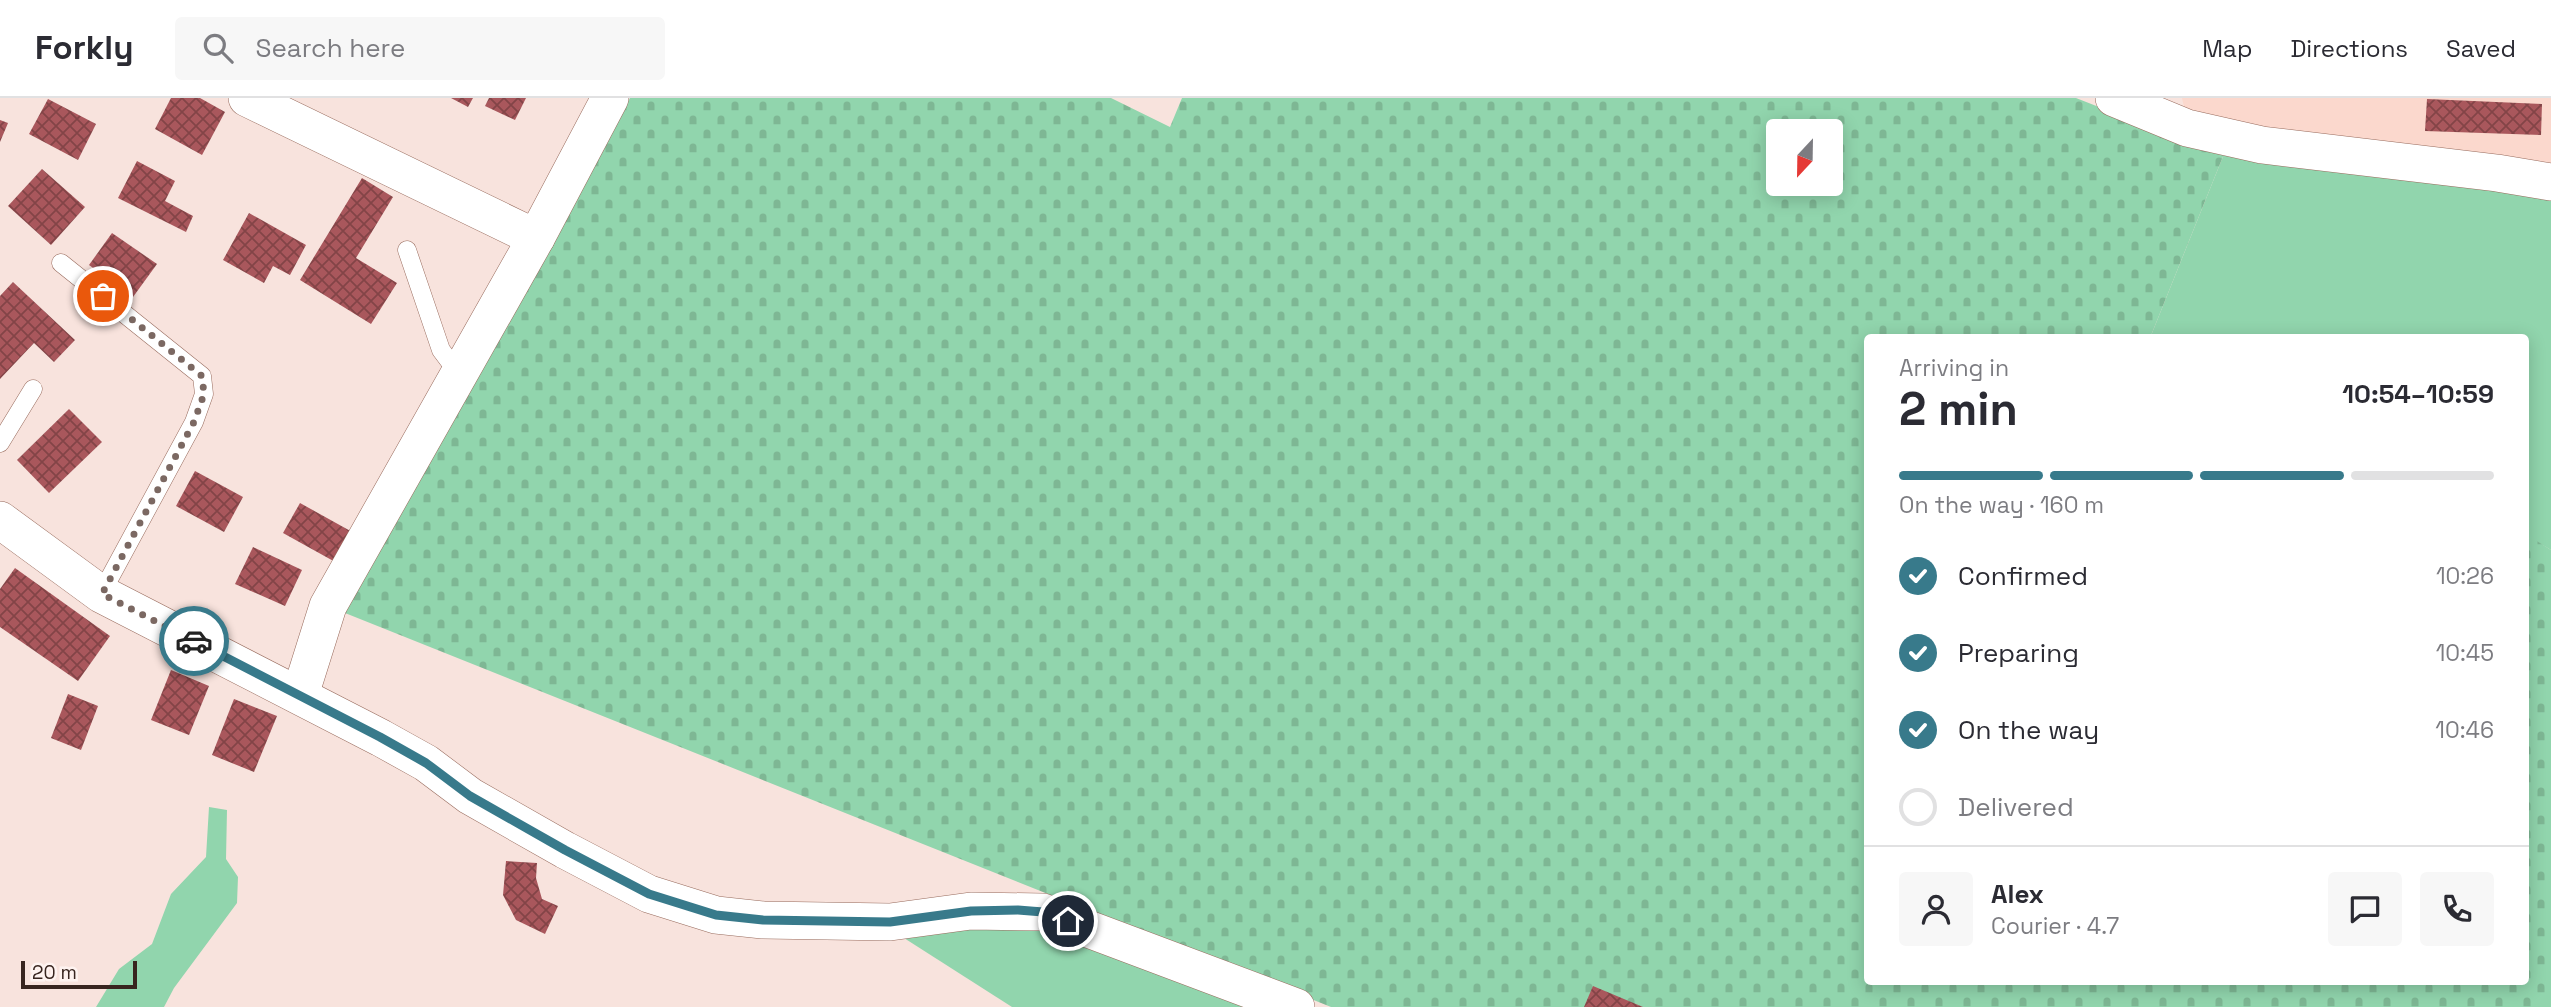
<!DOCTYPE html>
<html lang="en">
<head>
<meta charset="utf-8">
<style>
  :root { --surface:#fff; --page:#f7f7f7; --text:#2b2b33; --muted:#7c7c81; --line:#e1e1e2; --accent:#387a8b }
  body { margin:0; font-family:"Space Grotesk",sans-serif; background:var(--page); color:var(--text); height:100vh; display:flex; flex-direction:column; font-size:26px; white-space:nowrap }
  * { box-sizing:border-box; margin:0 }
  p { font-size:23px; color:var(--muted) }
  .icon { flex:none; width:38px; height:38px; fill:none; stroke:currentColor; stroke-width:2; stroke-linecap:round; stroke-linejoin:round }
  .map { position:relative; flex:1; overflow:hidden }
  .drawer { position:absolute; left:1864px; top:236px; width:665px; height:651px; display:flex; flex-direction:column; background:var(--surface); border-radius:7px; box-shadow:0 4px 18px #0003 }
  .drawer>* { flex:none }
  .needle { width:46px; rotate:202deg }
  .buttons { position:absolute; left:1766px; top:21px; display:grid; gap:14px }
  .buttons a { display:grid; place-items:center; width:77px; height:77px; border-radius:7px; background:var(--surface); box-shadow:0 4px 18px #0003; font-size:35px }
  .scale { position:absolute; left:21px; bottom:18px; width:116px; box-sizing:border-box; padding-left:7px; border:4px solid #38251f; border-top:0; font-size:19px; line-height:24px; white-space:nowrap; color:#38251f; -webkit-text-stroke:5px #fef3f0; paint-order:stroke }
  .pin { position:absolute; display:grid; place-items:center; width:60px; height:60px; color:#fff; margin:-30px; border:4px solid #fff; border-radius:50%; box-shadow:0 2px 7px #0007 }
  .courier { position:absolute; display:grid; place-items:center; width:70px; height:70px; margin:-35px; border:5px solid #387a8b; border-radius:50%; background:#fff; color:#222; box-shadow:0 2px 9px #0007 }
  .summary em { font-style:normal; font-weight:700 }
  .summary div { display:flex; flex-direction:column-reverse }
  .summary { display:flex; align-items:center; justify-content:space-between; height:119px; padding:0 35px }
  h1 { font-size:46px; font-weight:700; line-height:52px }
  .bar { display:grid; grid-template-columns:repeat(4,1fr); gap:10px 7px; align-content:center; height:84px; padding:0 35px }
  .bar i { height:9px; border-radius:5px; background:var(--line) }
  .bar .active { background:var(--accent) }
  .bar p { grid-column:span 4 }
  .line { display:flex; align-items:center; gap:18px; padding:0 35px; border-top:2px solid var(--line) }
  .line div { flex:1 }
  .round { display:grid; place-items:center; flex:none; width:74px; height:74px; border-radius:7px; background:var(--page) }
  ol { padding:0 35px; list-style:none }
  li { display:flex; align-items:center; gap:21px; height:77px }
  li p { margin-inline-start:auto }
  li .icon { padding:7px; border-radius:50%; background:var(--accent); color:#fff; stroke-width:4 }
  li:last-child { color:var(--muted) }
  li i { width:38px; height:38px; border:4px solid var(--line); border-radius:50% }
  header { display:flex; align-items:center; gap:42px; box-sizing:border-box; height:98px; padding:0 35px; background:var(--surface); border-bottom:2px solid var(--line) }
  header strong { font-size:33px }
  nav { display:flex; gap:38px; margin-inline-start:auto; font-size:24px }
  .search { width:490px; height:63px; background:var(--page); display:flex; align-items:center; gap:18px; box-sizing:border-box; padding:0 24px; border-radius:7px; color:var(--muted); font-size:26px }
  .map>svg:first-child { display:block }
  .built { fill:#fbd8cd }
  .green { fill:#91d5ad }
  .cemetery { fill:url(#cemetery-stones); fill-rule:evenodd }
  .building { fill:url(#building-cross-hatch) }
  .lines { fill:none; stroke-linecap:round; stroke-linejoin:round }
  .lane-casing { stroke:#986b5d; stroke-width:19 }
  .street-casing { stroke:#986b5d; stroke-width:38 }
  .lane { stroke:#fff; stroke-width:18 }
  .street { stroke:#fff; stroke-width:37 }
  .done { stroke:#7b6862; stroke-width:7; stroke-dasharray:0 12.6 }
  .route { stroke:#387a8b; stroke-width:9 }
</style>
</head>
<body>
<header>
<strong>Forkly</strong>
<div class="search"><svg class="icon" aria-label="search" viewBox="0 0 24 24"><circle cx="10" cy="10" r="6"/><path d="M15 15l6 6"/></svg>Search here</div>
<nav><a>Map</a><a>Directions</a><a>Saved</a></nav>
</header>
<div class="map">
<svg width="2551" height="909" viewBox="0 0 2551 909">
  <defs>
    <pattern id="cemetery-stones" width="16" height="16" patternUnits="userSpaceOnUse" patternTransform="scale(1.75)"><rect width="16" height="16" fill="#91d5ad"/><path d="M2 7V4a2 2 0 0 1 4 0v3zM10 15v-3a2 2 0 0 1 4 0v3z" fill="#7eb794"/></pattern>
    <pattern id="building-cross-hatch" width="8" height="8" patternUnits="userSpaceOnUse" patternTransform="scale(1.75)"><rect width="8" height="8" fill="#a9575c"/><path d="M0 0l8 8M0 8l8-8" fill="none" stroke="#834447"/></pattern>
  </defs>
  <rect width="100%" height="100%" fill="#f8e3dd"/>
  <path class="built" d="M 2182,0 L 2551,0 L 2551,71 L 2264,32 L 2185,14 Z"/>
  <g class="green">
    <path d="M 2224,56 L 2551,97 L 2551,452 L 2529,439 L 2525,445 L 2525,240 L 2150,240 Z"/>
    <path d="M 209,709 L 227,712 L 226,761 L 238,779 L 237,805 L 174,890 L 164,909 L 96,909 L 119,871 L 152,846 L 171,796 L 206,759 Z"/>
    <path d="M 1038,829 L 1252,909 L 1012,909 L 893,833 Z"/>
  </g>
  <path class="cemetery" d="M 630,0 L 1111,0 L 1170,29 L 1182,0 L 2076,0 L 2188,44 L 2224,56 L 2150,240 L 1867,240 L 1867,884 L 2525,884 L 2525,445 L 2529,438 L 2551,452 L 2551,909 L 1331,909 L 345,515 ZM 1778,33 L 1830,33 L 1830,86 L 1778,86 Z"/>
  <g class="building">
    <path d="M 171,0 L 200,0 L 225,14 L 202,57 L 155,31 Z"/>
    <path d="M 451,0 L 473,0 L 468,9 Z"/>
    <path d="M 489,0 L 526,0 L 515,22 L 485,8 Z"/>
    <path d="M 48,1 L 96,26 L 78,62 L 29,36 Z"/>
    <path d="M 2427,1 L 2542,6 L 2541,37 L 2425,33 Z"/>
    <path d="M 0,22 L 8,25 L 0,44 Z"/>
    <path d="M 137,63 L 175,83 L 165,103 L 193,118 L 186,134 L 118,100 Z"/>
    <path d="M 42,71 L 85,109 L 51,147 L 8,108 Z"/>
    <path d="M 362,80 L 393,99 L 356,160 L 397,185 L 371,226 L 300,182 Z"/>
    <path d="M 249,115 L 306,147 L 290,177 L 273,168 L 264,185 L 223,162 Z"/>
    <path d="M 112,135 L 157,166 L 133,199 L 89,167 Z"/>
    <path d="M 13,184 L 75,242 L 54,264 L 34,245 L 0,281 L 0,198 Z"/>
    <path d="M 69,311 L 102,344 L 49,395 L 17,362 Z"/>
    <path d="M 195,373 L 243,399 L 224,434 L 176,408 Z"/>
    <path d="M 300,405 L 354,435 L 337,465 L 283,435 Z"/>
    <path d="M 253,449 L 302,472 L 285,508 L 235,486 Z"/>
    <path d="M 15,470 L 110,538 L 78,583 L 0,529 L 0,491 Z"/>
    <path d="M 171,572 L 209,588 L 189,637 L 151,622 Z"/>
    <path d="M 68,596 L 98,608 L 81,652 L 51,640 Z"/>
    <path d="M 234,601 L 277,618 L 254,674 L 212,657 Z"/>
    <path d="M 506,763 L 537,765 L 536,780 L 542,801 L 558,808 L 545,836 L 516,822 L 503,797 Z"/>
    <path d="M 1593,888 L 1643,909 L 1584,909 Z"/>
  </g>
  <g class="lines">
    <g class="lane-casing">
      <g id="lane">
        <path d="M 407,152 L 441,252 L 459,276"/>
        <path d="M 61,165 L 202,278 L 204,296 L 194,324 L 101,496"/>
        <path d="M 0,345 L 33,291"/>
      </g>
    </g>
    <g class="street-casing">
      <g id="street">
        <path d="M 247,0 L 536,140"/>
        <path d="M 2114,0 L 2187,30 L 2262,47 L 2497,75 L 2551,84"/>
        <path d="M 0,422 L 101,496 L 381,640 L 426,665 L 470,698 L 565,752 L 649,796 L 716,817 L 763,822 L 890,824 L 971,813 L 1043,814 L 1296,909"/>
        <path d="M 300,597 L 328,508 L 536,140 L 610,0"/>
      </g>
    </g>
    <use href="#lane" class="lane"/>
    <use href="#street" class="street"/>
  </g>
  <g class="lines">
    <path class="done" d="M 103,198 L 202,278 L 204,296 L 194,324 L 102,496 L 194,543"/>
    <path class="route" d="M 194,543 L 380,639 L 426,665 L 470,698 L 565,752 L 649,796 L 716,817 L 763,822 L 890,824 L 971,813 L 1018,812 L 1043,814 L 1068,823"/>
  </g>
</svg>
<div class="buttons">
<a><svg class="needle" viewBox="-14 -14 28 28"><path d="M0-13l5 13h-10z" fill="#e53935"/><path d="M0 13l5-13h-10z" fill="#7c7c81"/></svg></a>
</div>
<div class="scale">20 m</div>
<div class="pin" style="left:103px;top:198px;background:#ea580c"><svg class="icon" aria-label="bag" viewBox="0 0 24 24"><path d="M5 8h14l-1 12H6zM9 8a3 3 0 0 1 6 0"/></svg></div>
<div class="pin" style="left:1068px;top:823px;background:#1f2937"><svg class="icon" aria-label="home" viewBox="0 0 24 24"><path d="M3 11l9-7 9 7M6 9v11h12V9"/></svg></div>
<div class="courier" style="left:194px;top:543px"><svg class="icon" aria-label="car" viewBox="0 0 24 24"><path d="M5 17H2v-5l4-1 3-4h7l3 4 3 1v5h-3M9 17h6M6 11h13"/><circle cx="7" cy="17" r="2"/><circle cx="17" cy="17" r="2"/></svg></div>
<section class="drawer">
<div class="summary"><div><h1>2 min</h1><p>Arriving in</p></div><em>10:54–10:59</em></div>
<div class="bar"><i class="active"></i><i class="active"></i><i class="active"></i><i></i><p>On the way · 160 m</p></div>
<ol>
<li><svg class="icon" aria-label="check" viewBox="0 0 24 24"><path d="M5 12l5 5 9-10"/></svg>Confirmed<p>10:26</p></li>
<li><svg class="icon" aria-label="check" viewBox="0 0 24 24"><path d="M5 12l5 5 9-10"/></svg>Preparing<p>10:45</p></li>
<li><svg class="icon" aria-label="check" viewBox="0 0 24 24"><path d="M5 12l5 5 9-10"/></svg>On the way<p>10:46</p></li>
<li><i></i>Delivered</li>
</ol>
<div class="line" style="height:126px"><a class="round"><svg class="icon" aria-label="person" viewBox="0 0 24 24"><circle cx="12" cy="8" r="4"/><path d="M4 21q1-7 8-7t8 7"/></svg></a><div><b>Alex</b><p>Courier · 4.7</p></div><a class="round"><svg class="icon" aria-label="chat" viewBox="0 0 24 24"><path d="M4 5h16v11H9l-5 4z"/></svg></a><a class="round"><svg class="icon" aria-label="phone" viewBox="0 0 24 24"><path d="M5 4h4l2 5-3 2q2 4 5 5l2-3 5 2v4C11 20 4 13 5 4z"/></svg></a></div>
</section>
</div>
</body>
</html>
